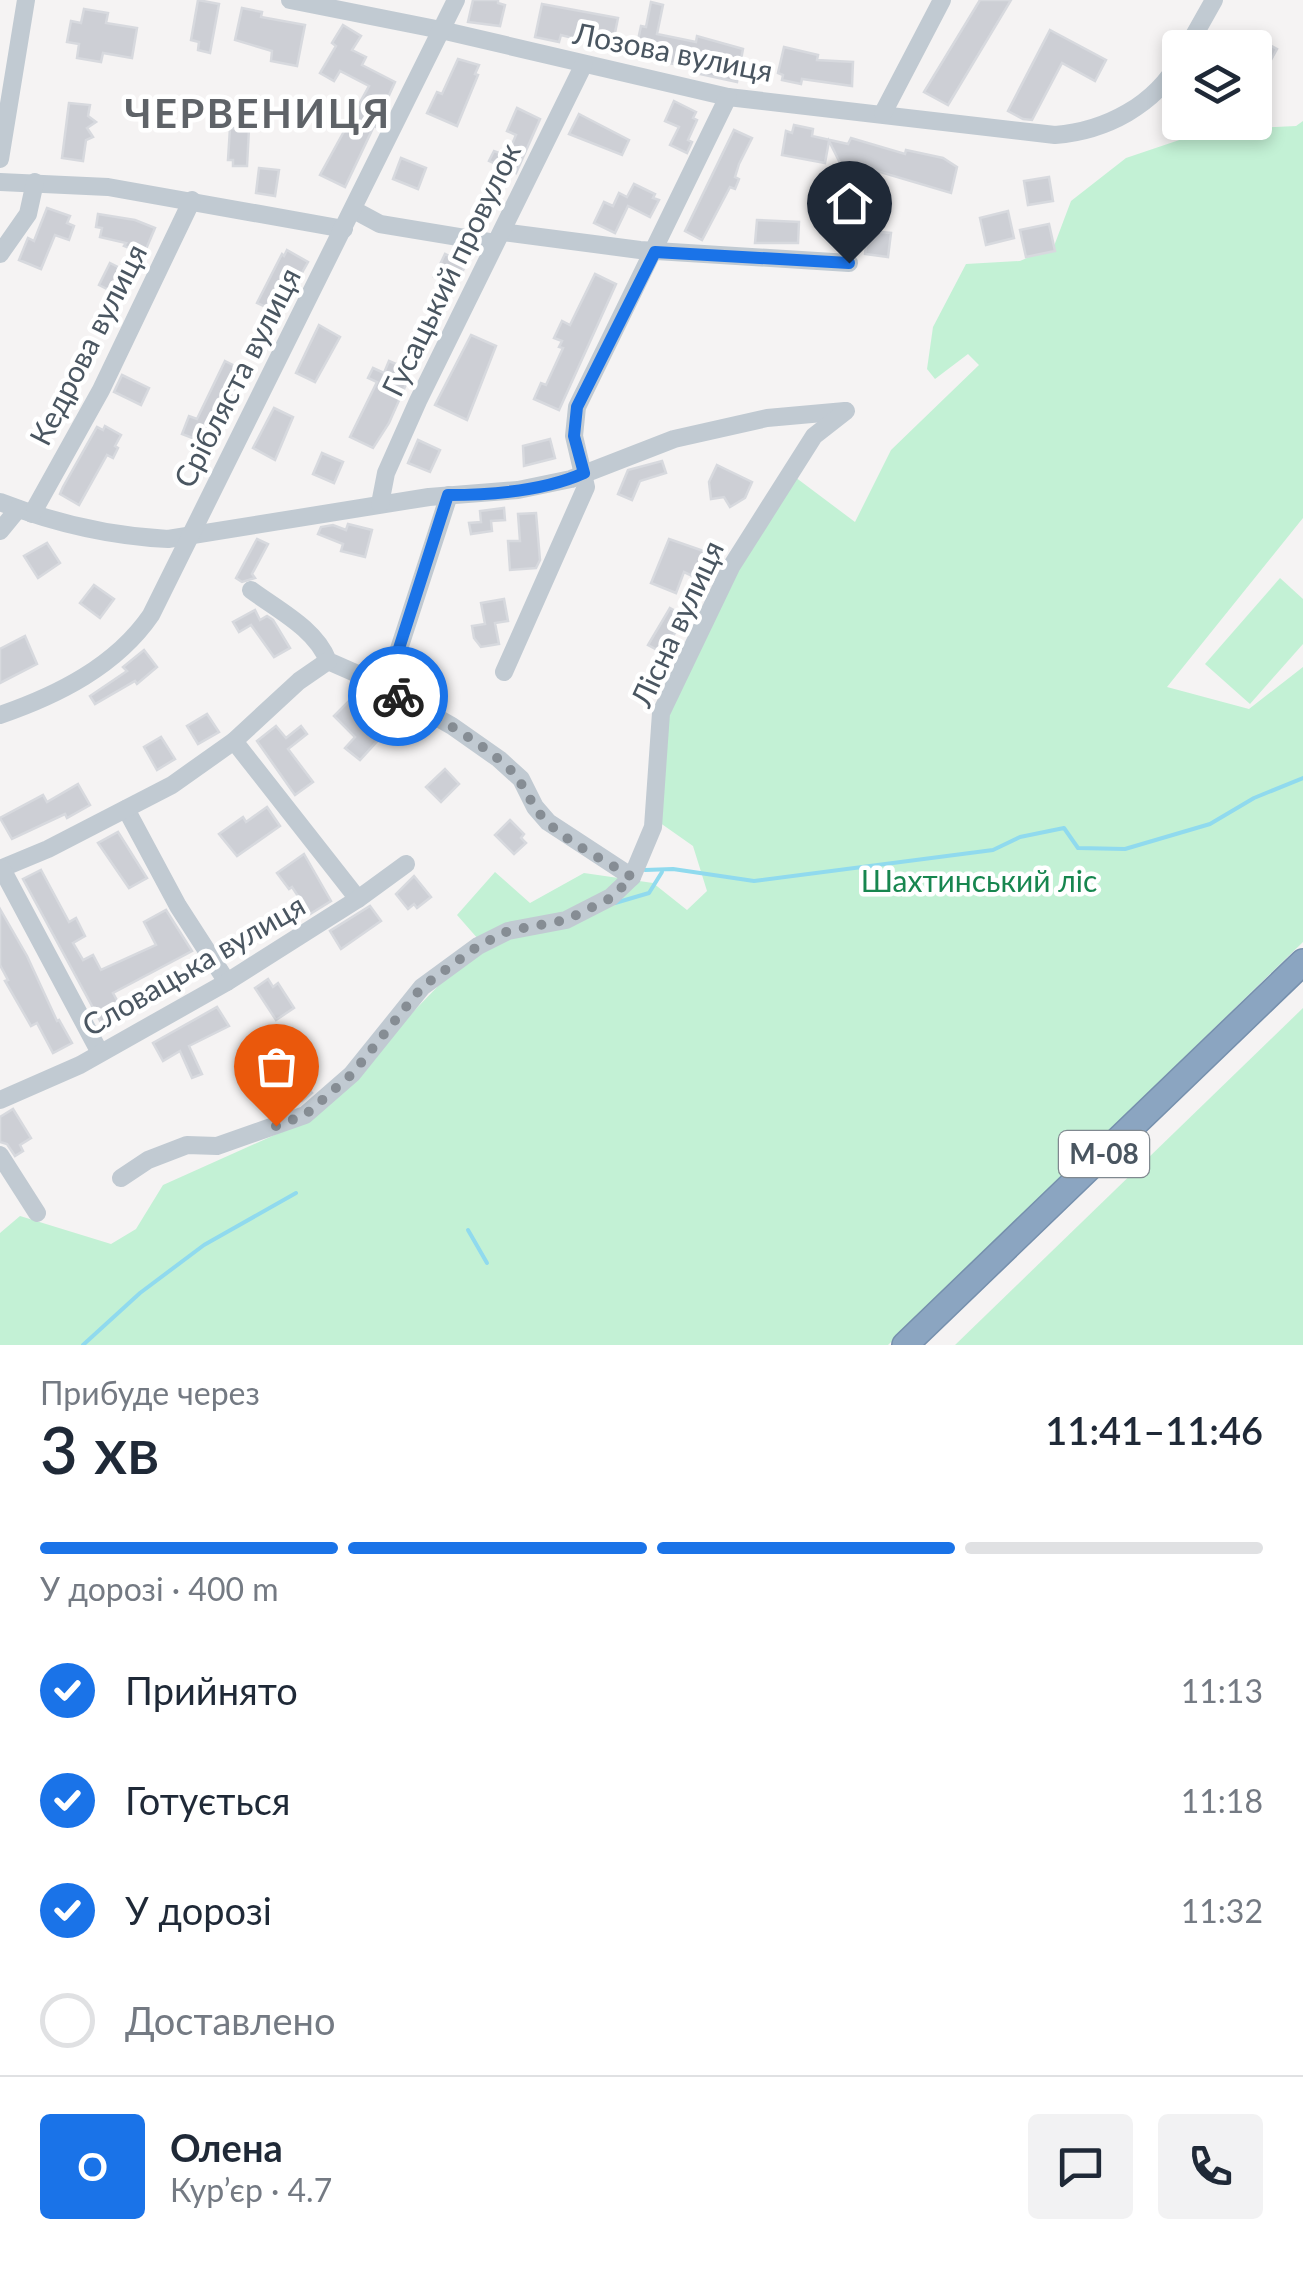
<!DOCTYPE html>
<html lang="uk">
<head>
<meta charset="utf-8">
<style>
  :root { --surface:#fff; --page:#f2f2f3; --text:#1f2937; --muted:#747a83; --line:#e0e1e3; --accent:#1a73e8 }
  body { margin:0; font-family:Lato,sans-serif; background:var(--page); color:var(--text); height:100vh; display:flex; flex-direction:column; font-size:38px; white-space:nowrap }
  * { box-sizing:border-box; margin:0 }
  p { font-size:32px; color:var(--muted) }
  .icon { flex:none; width:55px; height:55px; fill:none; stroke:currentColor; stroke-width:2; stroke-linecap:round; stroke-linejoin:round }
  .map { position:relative; height:1345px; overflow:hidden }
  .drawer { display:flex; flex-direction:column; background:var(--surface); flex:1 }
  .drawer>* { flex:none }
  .buttons { position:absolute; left:1162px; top:30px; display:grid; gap:20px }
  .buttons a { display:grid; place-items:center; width:110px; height:110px; border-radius:10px; background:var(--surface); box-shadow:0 5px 15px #0003; font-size:50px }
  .pin { position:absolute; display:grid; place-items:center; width:85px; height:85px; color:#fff; margin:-102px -42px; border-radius:50% 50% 50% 0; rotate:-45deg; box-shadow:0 0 10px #0007 }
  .pin .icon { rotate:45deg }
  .courier { position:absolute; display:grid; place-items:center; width:100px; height:100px; margin:-50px; border:8px solid #1a73e8; border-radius:50%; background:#fff; color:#222; box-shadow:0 2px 12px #0007 }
  .overview em { font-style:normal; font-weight:600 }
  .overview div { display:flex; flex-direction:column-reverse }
  .overview { display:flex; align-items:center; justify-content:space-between; height:170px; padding:0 40px }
  h1 { font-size:65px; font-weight:600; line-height:75px }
  .bar { display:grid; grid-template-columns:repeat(4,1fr); gap:15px 10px; align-content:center; height:120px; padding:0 40px }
  .bar i { height:12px; border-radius:8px; background:var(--line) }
  .bar .selected { background:var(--accent) }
  .bar p { grid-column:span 4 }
  .line { display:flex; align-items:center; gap:25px; padding:0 40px; border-top:2px solid var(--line) }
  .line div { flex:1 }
  .round { display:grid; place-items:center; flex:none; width:105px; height:105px; border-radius:10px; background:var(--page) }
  ol { padding:0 40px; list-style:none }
  li { display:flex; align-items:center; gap:30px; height:110px }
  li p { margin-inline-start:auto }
  li .icon { padding:10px; border-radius:50%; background:var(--accent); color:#fff; stroke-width:4 }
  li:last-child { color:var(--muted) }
  li i { width:55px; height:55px; border:5px solid var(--line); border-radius:50% }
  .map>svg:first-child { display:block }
  .green { fill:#c3f1d5 }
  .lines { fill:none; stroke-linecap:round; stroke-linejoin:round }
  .stream { stroke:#90daee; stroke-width:4 }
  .building { fill:#cdcfd5; stroke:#d7d9de; stroke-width:2.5 }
  .highway-casing { stroke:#7690ad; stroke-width:28 }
  .minor { stroke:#c1cad2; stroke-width:18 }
  .highway { stroke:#8ba5c1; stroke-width:25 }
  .done { stroke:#868d94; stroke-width:10; stroke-dasharray:0 18 }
  .route { stroke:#1a73e8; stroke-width:12 }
  .labels { text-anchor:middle; stroke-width:9; stroke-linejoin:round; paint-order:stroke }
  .shield { fill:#fff; stroke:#808990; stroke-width:2.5 }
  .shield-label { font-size:28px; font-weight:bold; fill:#4a5661 }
  .street-label { font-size:30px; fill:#4a5661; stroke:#fff }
  .park-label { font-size:30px; fill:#17864f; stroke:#fff }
  .district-label { font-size:40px; font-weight:bold; letter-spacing:2.5px; fill:#5f6368; stroke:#fff }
</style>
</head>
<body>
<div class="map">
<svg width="1303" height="1345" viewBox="0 0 1303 1345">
  <rect width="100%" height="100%" fill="#f5f3f3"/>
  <g class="green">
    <path d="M 1303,121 L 1303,518 L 1167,687 L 1249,709 L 1303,667 L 1303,942 L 888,1345 L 0,1345 L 0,1233 L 20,1216 L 111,1244 L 136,1229 L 163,1185 L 308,1120 L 444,980 L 486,948 L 457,915 L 495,872 L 530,903 L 584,873 L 653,883 L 687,910 L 707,891 L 693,846 L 656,820 L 657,740 L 678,672 L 791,474 L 855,522 L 891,450 L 979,365 L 968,354 L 935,379 L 927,369 L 933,327 L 966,264 L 1020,261 L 1054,246 L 1071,201 L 1126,158 L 1209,130 L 1296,126 Z"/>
    <path d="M 1280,578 L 1303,599 L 1303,644 L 1250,704 L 1205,664 Z"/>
    <path d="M 1303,1008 L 1303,1345 L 955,1345 Z"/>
  </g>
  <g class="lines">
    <g class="stream">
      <path d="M 645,870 L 673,869 L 754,881 L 993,850 L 1020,837 L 1064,828 L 1078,848 L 1125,849 L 1210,824 L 1254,798 L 1303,778"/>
      <path d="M 615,903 L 649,893 L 662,872"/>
      <path d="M 468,1230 L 487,1263"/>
      <path d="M 83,1345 L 140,1293 L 204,1245 L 296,1193"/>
    </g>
  </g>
  <g class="building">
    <path d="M 198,0 L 219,4 L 210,53 L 198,50 L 199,42 L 191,40 Z"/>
    <path d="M 473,0 L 498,0 L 498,3 L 505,5 L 500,26 L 468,22 Z"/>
    <path d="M 980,0 L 1011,0 L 948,105 L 924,92 Z"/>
    <path d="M 651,2 L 663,5 L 657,34 L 696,42 L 697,36 L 743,49 L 737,82 L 691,72 L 692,67 L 638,58 L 639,54 L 635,54 L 641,26 L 646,27 Z"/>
    <path d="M 542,4 L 618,18 L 612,48 L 561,35 L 559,42 L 535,37 Z"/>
    <path d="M 242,8 L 262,12 L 261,17 L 305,25 L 297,66 L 271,61 L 272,51 L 235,40 Z"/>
    <path d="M 84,9 L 108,13 L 106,23 L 137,28 L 132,58 L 103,53 L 101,62 L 77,58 L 79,44 L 67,42 L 71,21 L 81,23 Z"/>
    <path d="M 343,25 L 361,36 L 352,50 L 366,57 L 362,65 L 395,82 L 379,117 L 383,119 L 378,128 L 374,126 L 345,187 L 320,175 L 369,86 L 340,71 L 334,81 L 320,73 L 336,46 L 332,43 Z"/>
    <path d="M 1050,30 L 1106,60 L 1095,81 L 1062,63 L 1032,120 L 1023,119 L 1008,111 Z"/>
    <path d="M 1252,35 L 1277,49 L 1266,69 L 1255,63 L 1255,48 L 1245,48 Z"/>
    <path d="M 784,47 L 818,55 L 817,60 L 853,62 L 852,86 L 802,79 L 801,84 L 782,80 L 783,75 L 778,73 Z"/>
    <path d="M 458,59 L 479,65 L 475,74 L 478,75 L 457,126 L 427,113 L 437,92 L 442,94 Z"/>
    <path d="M 674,101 L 696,112 L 693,118 L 697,120 L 688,140 L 692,142 L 687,153 L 670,145 L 679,127 L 665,121 Z"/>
    <path d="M 69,103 L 90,105 L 88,116 L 96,122 L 87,128 L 93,137 L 86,140 L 83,161 L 62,158 Z"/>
    <path d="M 517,108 L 540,119 L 516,173 L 489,161 L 494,151 L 507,156 L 516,135 L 507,131 Z"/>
    <path d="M 579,114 L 629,140 L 622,155 L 569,134 Z"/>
    <path d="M 794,125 L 813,129 L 812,136 L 848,144 L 851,138 L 905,154 L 906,150 L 943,158 L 957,167 L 951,193 L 860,166 L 859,169 L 847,166 L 846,175 L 829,141 L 825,163 L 782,155 L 786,131 L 792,133 Z"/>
    <path d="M 230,128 L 249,129 L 247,166 L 233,166 L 233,160 L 228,160 Z"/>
    <path d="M 734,130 L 752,138 L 739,164 L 735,177 L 739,179 L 735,189 L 730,187 L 702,240 L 685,231 Z"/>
    <path d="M 401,158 L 426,168 L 418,189 L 393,179 Z"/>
    <path d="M 259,168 L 279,170 L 275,196 L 256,193 Z"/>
    <path d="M 1049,177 L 1053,201 L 1028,205 L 1024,181 Z"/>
    <path d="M 634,184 L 655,194 L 653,198 L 659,200 L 650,217 L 628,206 L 615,233 L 594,223 L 604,202 L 613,206 L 619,193 L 627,197 Z"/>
    <path d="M 47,208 L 70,216 L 67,223 L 74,226 L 69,240 L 55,235 L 41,269 L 19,260 L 28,238 L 34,241 Z"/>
    <path d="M 1008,211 L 1014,238 L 986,245 L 980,218 Z"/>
    <path d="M 98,214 L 135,220 L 155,228 L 144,254 L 124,246 L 126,243 L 100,237 L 102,228 L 96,227 Z"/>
    <path d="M 757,220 L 799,222 L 798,243 L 755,243 Z"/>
    <path d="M 1049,224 L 1055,251 L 1026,257 L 1020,230 Z"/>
    <path d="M 868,231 L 891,233 L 888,257 L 865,254 Z"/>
    <path d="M 287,250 L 308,262 L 295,285 L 291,283 L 274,311 L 257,303 L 282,254 L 284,256 Z"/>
    <path d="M 445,254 L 466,264 L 455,287 L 434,277 Z"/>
    <path d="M 110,263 L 132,274 L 121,296 L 99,285 Z"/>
    <path d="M 595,274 L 616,284 L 559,410 L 534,399 L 541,383 L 546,385 L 563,348 L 559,347 L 562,341 L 554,338 L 562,321 L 570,325 Z"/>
    <path d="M 319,325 L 340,337 L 315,382 L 296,373 Z"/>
    <path d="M 471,335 L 496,346 L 467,420 L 435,405 Z"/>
    <path d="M 225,361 L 245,371 L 215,426 L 220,428 L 213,446 L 182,434 L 189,416 L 197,419 Z"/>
    <path d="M 389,361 L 412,371 L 389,423 L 373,448 L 350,437 L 377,382 L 368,378 L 373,368 L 384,373 Z"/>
    <path d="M 122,375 L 149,388 L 141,405 L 114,392 Z"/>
    <path d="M 274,408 L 293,417 L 275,460 L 253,448 Z"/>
    <path d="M 105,426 L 121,435 L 115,446 L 118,448 L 113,458 L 107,455 L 79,505 L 60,494 L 63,487 L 97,427 L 103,430 Z"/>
    <path d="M 550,439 L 555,458 L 524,466 L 523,446 Z"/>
    <path d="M 418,440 L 440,450 L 430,472 L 408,463 Z"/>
    <path d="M 322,453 L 343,462 L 334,483 L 313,474 Z"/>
    <path d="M 662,461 L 666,473 L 640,481 L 632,500 L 618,494 L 628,470 Z"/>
    <path d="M 717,465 L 752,482 L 745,498 L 730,507 L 724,497 L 711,499 L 709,482 Z"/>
    <path d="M 504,508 L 505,520 L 491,521 L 492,531 L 471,534 L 469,523 L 481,522 L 480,511 Z"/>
    <path d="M 536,513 L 540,560 L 536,568 L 510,570 L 508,541 L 520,541 L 518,514 Z"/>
    <path d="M 348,524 L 372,530 L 365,557 L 341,551 L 343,544 L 318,534 L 321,527 L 333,525 L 346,530 Z"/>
    <path d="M 257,539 L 268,544 L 252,574 L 255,578 L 242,582 L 236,578 Z"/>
    <path d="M 669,539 L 715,555 L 703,581 L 684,572 L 676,593 L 651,583 Z"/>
    <path d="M 47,543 L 60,563 L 38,578 L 24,556 Z"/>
    <path d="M 94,585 L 114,599 L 100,618 L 80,603 Z"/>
    <path d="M 504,599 L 508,621 L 495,623 L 499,644 L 481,647 L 474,638 L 472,626 L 485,624 L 481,603 Z"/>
    <path d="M 670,608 L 685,616 L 663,653 L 648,645 Z"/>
    <path d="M 255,610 L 260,620 L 267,616 L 273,620 L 290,648 L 274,657 L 251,625 L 239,632 L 233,622 Z"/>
    <path d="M 25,636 L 37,664 L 0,683 L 0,649 Z"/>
    <path d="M 144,650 L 157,667 L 137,684 L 135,681 L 95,704 L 90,696 L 127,671 L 123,667 Z"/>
    <path d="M 353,697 L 368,711 L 359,720 L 380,738 L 360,760 L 345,748 L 355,737 L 334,716 Z"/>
    <path d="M 207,714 L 219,732 L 198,744 L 187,726 Z"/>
    <path d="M 276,726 L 286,738 L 301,726 L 307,734 L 288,749 L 313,782 L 295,795 L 257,741 Z"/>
    <path d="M 161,737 L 175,759 L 157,770 L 144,747 Z"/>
    <path d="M 445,769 L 459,784 L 441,802 L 426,787 Z"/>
    <path d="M 78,784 L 90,805 L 67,818 L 65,814 L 12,839 L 0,818 L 43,795 L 47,802 Z"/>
    <path d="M 267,807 L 280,826 L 237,856 L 219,834 L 243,817 L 246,822 Z"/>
    <path d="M 510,820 L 524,834 L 521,838 L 526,843 L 514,854 L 495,835 Z"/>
    <path d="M 118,832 L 147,878 L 129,888 L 98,843 Z"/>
    <path d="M 304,854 L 331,901 L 310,914 L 292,887 L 289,889 L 277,873 Z"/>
    <path d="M 41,870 L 69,922 L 76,918 L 85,936 L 73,943 L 83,960 L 93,955 L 101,970 L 156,945 L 144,922 L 166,910 L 192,951 L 113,993 L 126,1017 L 104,1028 L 23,879 Z"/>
    <path d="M 414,876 L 431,897 L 417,908 L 414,904 L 408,909 L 396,894 Z"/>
    <path d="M 370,906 L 381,921 L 341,949 L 330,931 Z"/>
    <path d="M 0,909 L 27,956 L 57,1021 L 59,1020 L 72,1043 L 53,1053 L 37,1023 L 31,1026 L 5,981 L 8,980 L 0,965 Z"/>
    <path d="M 268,979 L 273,987 L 278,983 L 294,1008 L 276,1020 L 255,988 Z"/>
    <path d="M 217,1007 L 229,1026 L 189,1046 L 202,1074 L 192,1078 L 180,1051 L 163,1061 L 153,1043 Z"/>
    <path d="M 275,1077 L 285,1095 L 300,1081 L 312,1093 L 302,1101 L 298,1096 L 272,1111 L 268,1103 L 261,1107 L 251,1090 Z"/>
    <path d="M 13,1109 L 31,1138 L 20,1145 L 23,1151 L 15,1156 L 7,1144 L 0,1142 L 0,1117 Z"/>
  </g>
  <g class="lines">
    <g class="highway-casing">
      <path id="highway" d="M 905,1345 L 1303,962"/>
    </g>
    <g class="minor">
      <path d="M 290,0 L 441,30 L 728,97 L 1055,135 C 1106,131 1155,105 1180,60"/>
      <path d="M 1187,48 L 1214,0"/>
      <path d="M 883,113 L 942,0"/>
      <path d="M 0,159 L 26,0"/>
      <path d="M 0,182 L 108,187 L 344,229"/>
      <path d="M 354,210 L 380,224 L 495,243"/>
      <path d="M 502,232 L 640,250 L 849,263"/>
      <path d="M 0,254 L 28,214 L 35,182"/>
      <path d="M 0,502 C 54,523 110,536 168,539 L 429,497 L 518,490 L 571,479 L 674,439 L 767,418 L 845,411"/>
      <path d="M 380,504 L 386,473 L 418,401 L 584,64"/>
      <path d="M 32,514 L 101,390 L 192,200"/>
      <path d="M 0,531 L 18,509"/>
      <path d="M 251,590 C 278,610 316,629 328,661 L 369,679 L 452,726 L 499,759 L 521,779 L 535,807 L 548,822 L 632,877"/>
      <path d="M 504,672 L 586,487 L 574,436 L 577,407 L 728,97"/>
      <path d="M 386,689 L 449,495"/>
      <path d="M 0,715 C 58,695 116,666 151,615 L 456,0"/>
      <path d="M 234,741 L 358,899"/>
      <path d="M 126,809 L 178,906 L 227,982"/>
      <path d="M 0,869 L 48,849 L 172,785 L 234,741 L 299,681 L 328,661"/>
      <path d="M 2,869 L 99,1051"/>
      <path d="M 0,1100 L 80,1065 L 227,982 L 358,899 L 406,864"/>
      <path d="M 0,1155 L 37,1213"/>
      <path d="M 121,1178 L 148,1160 L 187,1145 L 217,1146 L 305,1115 L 352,1074 L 422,987 L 478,946 L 508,931 L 566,920 L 611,897 L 632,877 L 653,827 L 661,713 L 731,567 L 814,436 L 846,411"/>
    </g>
    <use href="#highway" class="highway"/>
  </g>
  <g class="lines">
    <path class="done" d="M 276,1126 L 305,1115 L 352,1074 L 422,987 L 478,946 L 508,931 L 566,920 L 611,898 L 632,877 C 604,860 572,845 548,823 C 528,804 525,780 502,762 C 471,736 434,716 398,696"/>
    <path class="route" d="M 398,696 L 386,689 L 448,495 C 493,495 544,491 584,473 L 574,436 L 577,407 L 655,252 L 849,263"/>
  </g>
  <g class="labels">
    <rect class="shield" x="1059" y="1131" width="90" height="46" rx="8"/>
    <g class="shield-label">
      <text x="1104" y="1164">М-08</text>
    </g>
    <g class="street-label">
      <text transform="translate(673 53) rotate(11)" y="10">Лозова вулиця</text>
      <text transform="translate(452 270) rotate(-64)" y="10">Гусацький провулок</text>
      <text transform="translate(89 345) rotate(-63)" y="10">Кедрова вулиця</text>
      <text transform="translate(238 378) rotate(-63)" y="10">Срібляста вулиця</text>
      <text transform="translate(678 624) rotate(-65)" y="10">Лісна вулиця</text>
      <text transform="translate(194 966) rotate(-30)" y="10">Словацька вулиця</text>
    </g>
    <g class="park-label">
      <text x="979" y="892">Шахтинський ліс</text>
    </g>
    <g class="district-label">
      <text x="258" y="128">ЧЕРВЕНИЦЯ</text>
    </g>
  </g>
</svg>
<div class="buttons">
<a><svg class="icon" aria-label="layers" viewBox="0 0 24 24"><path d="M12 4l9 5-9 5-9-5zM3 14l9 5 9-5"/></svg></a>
</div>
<div class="pin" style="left:276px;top:1126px;background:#ea580c"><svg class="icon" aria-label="bag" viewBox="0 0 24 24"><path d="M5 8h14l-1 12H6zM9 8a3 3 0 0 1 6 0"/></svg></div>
<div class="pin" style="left:849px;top:263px;background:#1f2937"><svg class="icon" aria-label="home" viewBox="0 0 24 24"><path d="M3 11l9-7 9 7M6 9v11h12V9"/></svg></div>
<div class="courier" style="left:398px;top:696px"><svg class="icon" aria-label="bike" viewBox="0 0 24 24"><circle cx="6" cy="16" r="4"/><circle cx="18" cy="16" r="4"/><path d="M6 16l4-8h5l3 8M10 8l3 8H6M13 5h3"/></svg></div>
</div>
<section class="drawer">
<div class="overview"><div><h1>3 хв</h1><p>Прибуде через</p></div><em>11:41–11:46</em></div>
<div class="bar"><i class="selected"></i><i class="selected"></i><i class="selected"></i><i></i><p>У дорозі · 400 m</p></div>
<ol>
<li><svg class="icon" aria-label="check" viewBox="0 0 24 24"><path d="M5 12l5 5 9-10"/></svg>Прийнято<p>11:13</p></li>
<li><svg class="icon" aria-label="check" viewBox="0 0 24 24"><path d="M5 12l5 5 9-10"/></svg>Готується<p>11:18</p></li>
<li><svg class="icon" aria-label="check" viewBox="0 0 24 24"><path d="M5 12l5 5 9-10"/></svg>У дорозі<p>11:32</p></li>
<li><i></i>Доставлено</li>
</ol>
<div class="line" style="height:180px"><b class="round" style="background:var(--accent);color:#fff">О</b><div><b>Олена</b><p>Кур’єр · 4.7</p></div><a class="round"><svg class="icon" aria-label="chat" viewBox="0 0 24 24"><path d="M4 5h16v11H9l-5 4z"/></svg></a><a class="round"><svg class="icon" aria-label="phone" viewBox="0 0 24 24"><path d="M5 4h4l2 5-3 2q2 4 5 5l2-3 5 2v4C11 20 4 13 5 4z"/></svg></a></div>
</section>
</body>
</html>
